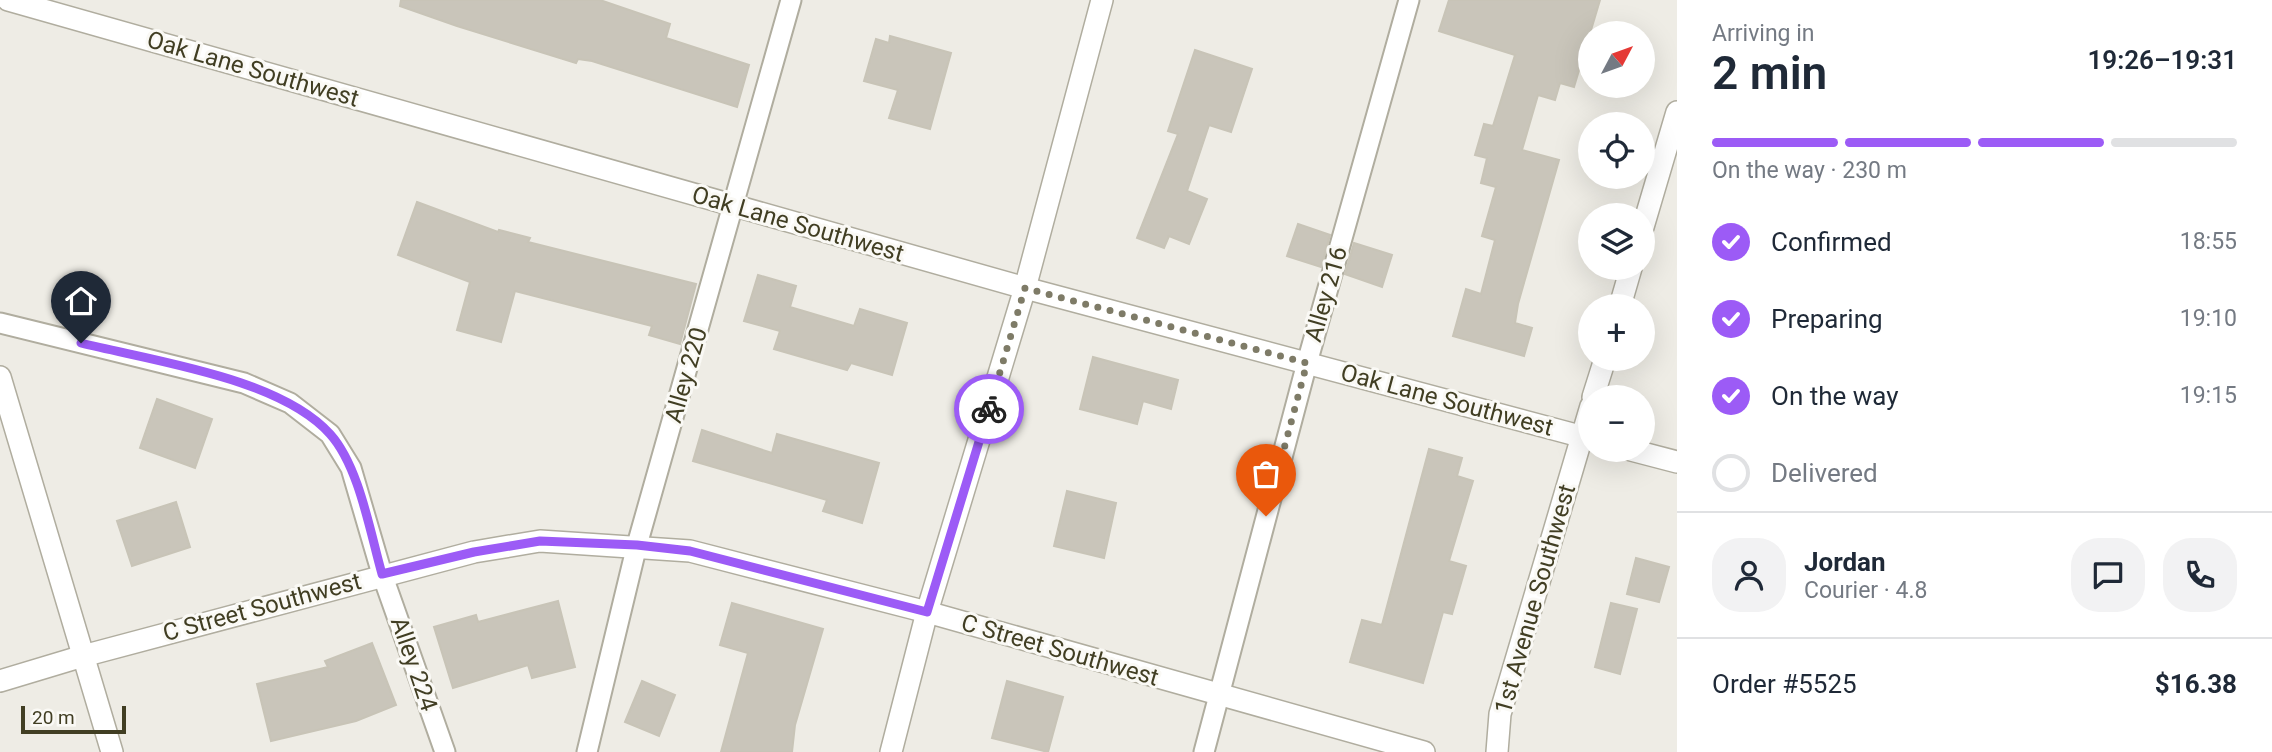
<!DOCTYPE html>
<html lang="en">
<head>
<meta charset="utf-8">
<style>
  :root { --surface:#fff; --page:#f2f2f3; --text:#1f2937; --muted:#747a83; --line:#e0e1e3; --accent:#9c5bf6 }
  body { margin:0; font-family:Roboto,sans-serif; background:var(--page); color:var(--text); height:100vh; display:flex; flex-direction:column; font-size:26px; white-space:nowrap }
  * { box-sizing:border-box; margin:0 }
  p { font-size:23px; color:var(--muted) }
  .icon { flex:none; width:38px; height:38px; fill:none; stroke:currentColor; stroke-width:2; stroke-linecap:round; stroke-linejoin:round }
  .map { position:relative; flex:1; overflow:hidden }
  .sheet { display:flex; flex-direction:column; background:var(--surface); width:595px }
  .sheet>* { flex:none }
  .needle { width:46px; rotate:49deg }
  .buttons { position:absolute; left:1578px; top:21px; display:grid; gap:14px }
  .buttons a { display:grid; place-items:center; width:77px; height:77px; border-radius:50%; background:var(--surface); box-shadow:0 7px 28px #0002; font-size:35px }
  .scale { position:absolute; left:21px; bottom:18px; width:105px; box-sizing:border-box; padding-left:7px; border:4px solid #413e23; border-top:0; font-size:19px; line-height:24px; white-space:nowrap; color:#413e23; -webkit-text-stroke:5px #faf9f5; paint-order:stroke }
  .pin { position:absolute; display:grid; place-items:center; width:60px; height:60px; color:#fff; margin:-72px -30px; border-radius:50% 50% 50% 0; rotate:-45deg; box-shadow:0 0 7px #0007 }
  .pin .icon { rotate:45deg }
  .courier { position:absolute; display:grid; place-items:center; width:70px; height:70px; margin:-35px; border:5px solid #9c5bf6; border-radius:50%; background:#fff; color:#222; box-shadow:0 2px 9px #0007 }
  .overview em { font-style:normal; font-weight:600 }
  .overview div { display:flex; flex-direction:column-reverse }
  .overview { display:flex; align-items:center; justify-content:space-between; height:119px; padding:0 35px }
  h1 { font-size:46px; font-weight:600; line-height:52px }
  .bar { display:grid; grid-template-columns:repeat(4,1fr); gap:10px 7px; align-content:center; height:84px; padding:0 35px }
  .bar i { height:9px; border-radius:5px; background:var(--line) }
  .bar .current { background:var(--accent) }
  .bar p { grid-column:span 4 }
  .line { display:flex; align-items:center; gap:18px; padding:0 35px; border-top:2px solid var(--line) }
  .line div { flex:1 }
  .round { display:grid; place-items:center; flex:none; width:74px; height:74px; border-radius:28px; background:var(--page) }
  ol { padding:0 35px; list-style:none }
  li { display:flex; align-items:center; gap:21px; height:77px }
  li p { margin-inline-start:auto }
  li .icon { padding:7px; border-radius:50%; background:var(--accent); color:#fff; stroke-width:4 }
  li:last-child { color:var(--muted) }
  li i { width:38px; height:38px; border:4px solid var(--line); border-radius:50% }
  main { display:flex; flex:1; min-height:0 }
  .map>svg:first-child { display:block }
  .building { fill:#c9c5ba; stroke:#c8c4b7; stroke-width:2 }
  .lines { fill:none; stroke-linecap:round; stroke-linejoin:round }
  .service-casing { stroke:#b0ad9f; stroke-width:23 }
  .minor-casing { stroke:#b0ad9f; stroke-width:24 }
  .service { stroke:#fff; stroke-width:19 }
  .minor { stroke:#fff; stroke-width:21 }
  .done { stroke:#7e7b67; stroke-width:7; stroke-dasharray:0 12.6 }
  .route { stroke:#9c5bf6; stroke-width:9 }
  .labels { text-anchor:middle; stroke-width:6; stroke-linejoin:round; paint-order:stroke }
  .street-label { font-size:24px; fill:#413e23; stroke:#faf9f5 }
</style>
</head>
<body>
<main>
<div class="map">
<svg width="1677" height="752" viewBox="0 0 1677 752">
  <rect width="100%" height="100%" fill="#eeece5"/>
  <g class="building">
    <path d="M 401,0 L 600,0 L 670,24 L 666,38 L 749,65 L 737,107 L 592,61 L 578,59 L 576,63 L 457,26 L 400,6 Z"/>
    <path d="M 1449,0 L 1600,0 L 1574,87 L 1560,83 L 1555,100 L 1538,95 L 1522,150 L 1559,160 L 1518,304 L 1515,323 L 1532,328 L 1524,356 L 1453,336 L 1466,289 L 1481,294 L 1495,240 L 1482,236 L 1496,187 L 1481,183 L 1487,158 L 1475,155 L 1484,124 L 1493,126 L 1515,55 L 1439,31 Z"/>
    <path d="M 890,36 L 951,53 L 930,129 L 889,118 L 898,90 L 864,81 L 876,39 L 889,43 Z"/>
    <path d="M 1195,50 L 1252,69 L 1231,132 L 1209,125 L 1187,191 L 1207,199 L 1189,244 L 1169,236 L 1164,248 L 1137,238 L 1178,134 L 1168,131 Z"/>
    <path d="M 417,202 L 498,232 L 499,230 L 530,238 L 528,242 L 696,284 L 680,344 L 649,335 L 652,326 L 515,291 L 501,342 L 457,330 L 470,282 L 398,255 Z"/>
    <path d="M 1298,224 L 1330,235 L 1321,267 L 1287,256 Z"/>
    <path d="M 1354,243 L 1392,255 L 1382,287 L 1345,274 Z"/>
    <path d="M 758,275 L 796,286 L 790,307 L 854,326 L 860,309 L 907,323 L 892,375 L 851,363 L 847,370 L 774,349 L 780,331 L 744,321 Z"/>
    <path d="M 1093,357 L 1178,380 L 1171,409 L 1143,401 L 1137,424 L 1080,409 Z"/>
    <path d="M 157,399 L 212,419 L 195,468 L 140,448 Z"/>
    <path d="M 702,430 L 772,453 L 777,434 L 879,463 L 862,523 L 823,511 L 827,500 L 693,461 Z"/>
    <path d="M 1429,449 L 1462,458 L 1457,476 L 1473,481 L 1449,561 L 1466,566 L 1452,614 L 1443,612 L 1423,683 L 1350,662 L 1362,620 L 1382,625 Z"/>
    <path d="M 1067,491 L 1116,503 L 1104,558 L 1054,546 Z"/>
    <path d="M 176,502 L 190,547 L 132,566 L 117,521 Z"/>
    <path d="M 1636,558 L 1669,567 L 1659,602 L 1627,594 Z"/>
    <path d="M 558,601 L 575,667 L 532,678 L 528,665 L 453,688 L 434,627 L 476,615 L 478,622 Z"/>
    <path d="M 732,603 L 823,629 L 795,725 L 792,752 L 721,752 L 748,653 L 720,645 Z"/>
    <path d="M 1611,603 L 1637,609 L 1620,674 L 1595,667 Z"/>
    <path d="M 372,643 L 396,705 L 356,721 L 271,741 L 257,684 L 328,667 L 325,661 Z"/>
    <path d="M 642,681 L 675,695 L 659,736 L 625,722 Z"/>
    <path d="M 1007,681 L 1063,697 L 1048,752 L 992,738 Z"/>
  </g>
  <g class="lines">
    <g class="service-casing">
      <g id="service">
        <path d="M 0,323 L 244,383 L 290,403 L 330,434 L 351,468 L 382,574 L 445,752"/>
        <path d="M 587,752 L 637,545 L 791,0"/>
        <path d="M 1204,752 L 1307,363 L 1409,0"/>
      </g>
    </g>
    <g class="minor-casing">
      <g id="minor">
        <path d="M 8,0 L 1025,288 L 1591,439"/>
        <path d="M 1643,227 L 1677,112"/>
        <path d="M 1620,306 L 1631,268"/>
        <path d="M 0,377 L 112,752"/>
        <path d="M 1593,397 L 1605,359"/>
        <path d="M 1631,450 L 1677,462"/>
        <path d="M 0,681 L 83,656 L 474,552 L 540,541 L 690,551 L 927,612 L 1424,752"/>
        <path d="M 891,752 L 927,612 L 1025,288 L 1102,0"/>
        <path d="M 1497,752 L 1500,714 L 1591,406"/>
      </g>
    </g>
    <use href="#service" class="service"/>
    <use href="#minor" class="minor"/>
  </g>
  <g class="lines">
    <path class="done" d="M 989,409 L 1025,288 L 1307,363 L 1266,516"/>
    <path class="route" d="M 81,343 C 153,361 280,378 330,434 C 359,466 370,532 382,574 L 474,552 L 540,541 L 637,545 L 690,551 L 927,612 L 989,409"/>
  </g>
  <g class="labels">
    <g class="street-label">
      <text transform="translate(253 69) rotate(16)" y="8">Oak Lane Southwest</text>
      <text transform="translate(798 224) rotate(16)" y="8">Oak Lane Southwest</text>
      <text transform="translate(1326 294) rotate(-74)" y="8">Alley 216</text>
      <text transform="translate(686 375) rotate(-74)" y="8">Alley 220</text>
      <text transform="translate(1447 400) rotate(15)" y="8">Oak Lane Southwest</text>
      <text transform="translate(1535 599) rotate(-74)" y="8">1st Avenue Southwest</text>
      <text transform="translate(262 607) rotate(-15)" y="8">C Street Southwest</text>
      <text transform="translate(1060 650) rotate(16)" y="8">C Street Southwest</text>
      <text transform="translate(414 664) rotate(71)" y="8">Alley 224</text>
    </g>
  </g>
</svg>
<div class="buttons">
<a><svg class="needle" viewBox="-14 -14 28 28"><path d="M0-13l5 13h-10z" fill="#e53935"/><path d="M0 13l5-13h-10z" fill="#747a83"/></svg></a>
<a><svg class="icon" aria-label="locate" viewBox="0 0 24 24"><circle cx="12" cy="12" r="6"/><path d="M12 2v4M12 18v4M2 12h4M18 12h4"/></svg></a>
<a><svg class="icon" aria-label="layers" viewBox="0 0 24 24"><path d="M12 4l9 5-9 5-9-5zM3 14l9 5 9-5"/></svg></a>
<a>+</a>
<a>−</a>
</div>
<div class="scale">20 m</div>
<div class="pin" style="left:1266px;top:516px;background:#ea580c"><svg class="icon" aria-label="bag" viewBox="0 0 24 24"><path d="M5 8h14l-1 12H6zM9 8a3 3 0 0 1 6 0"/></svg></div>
<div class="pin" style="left:81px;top:343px;background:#1f2937"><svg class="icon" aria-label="home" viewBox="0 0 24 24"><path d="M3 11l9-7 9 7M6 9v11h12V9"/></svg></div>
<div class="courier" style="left:989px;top:409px"><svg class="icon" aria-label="bike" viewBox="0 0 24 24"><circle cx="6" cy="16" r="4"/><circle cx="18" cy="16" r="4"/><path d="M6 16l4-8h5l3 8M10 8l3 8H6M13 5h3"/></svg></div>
</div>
<section class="sheet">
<div class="overview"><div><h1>2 min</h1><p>Arriving in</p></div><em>19:26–19:31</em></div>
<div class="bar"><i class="current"></i><i class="current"></i><i class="current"></i><i></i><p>On the way · 230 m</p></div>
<ol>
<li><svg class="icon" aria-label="check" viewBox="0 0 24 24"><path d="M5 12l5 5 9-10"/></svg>Confirmed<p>18:55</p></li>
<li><svg class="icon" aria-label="check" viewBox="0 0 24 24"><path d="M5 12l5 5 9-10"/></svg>Preparing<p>19:10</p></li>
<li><svg class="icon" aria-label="check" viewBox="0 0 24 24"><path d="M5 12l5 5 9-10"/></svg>On the way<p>19:15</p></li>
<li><i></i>Delivered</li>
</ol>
<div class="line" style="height:126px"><a class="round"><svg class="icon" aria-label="person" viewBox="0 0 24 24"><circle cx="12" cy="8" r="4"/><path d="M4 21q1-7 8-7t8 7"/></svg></a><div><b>Jordan</b><p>Courier · 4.8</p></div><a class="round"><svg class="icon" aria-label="chat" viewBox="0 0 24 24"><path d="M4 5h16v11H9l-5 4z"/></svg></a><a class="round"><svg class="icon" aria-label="phone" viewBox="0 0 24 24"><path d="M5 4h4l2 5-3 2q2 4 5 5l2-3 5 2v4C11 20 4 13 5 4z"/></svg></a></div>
<div class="line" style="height:91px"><div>Order #5525</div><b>$16.38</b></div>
</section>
</main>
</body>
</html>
